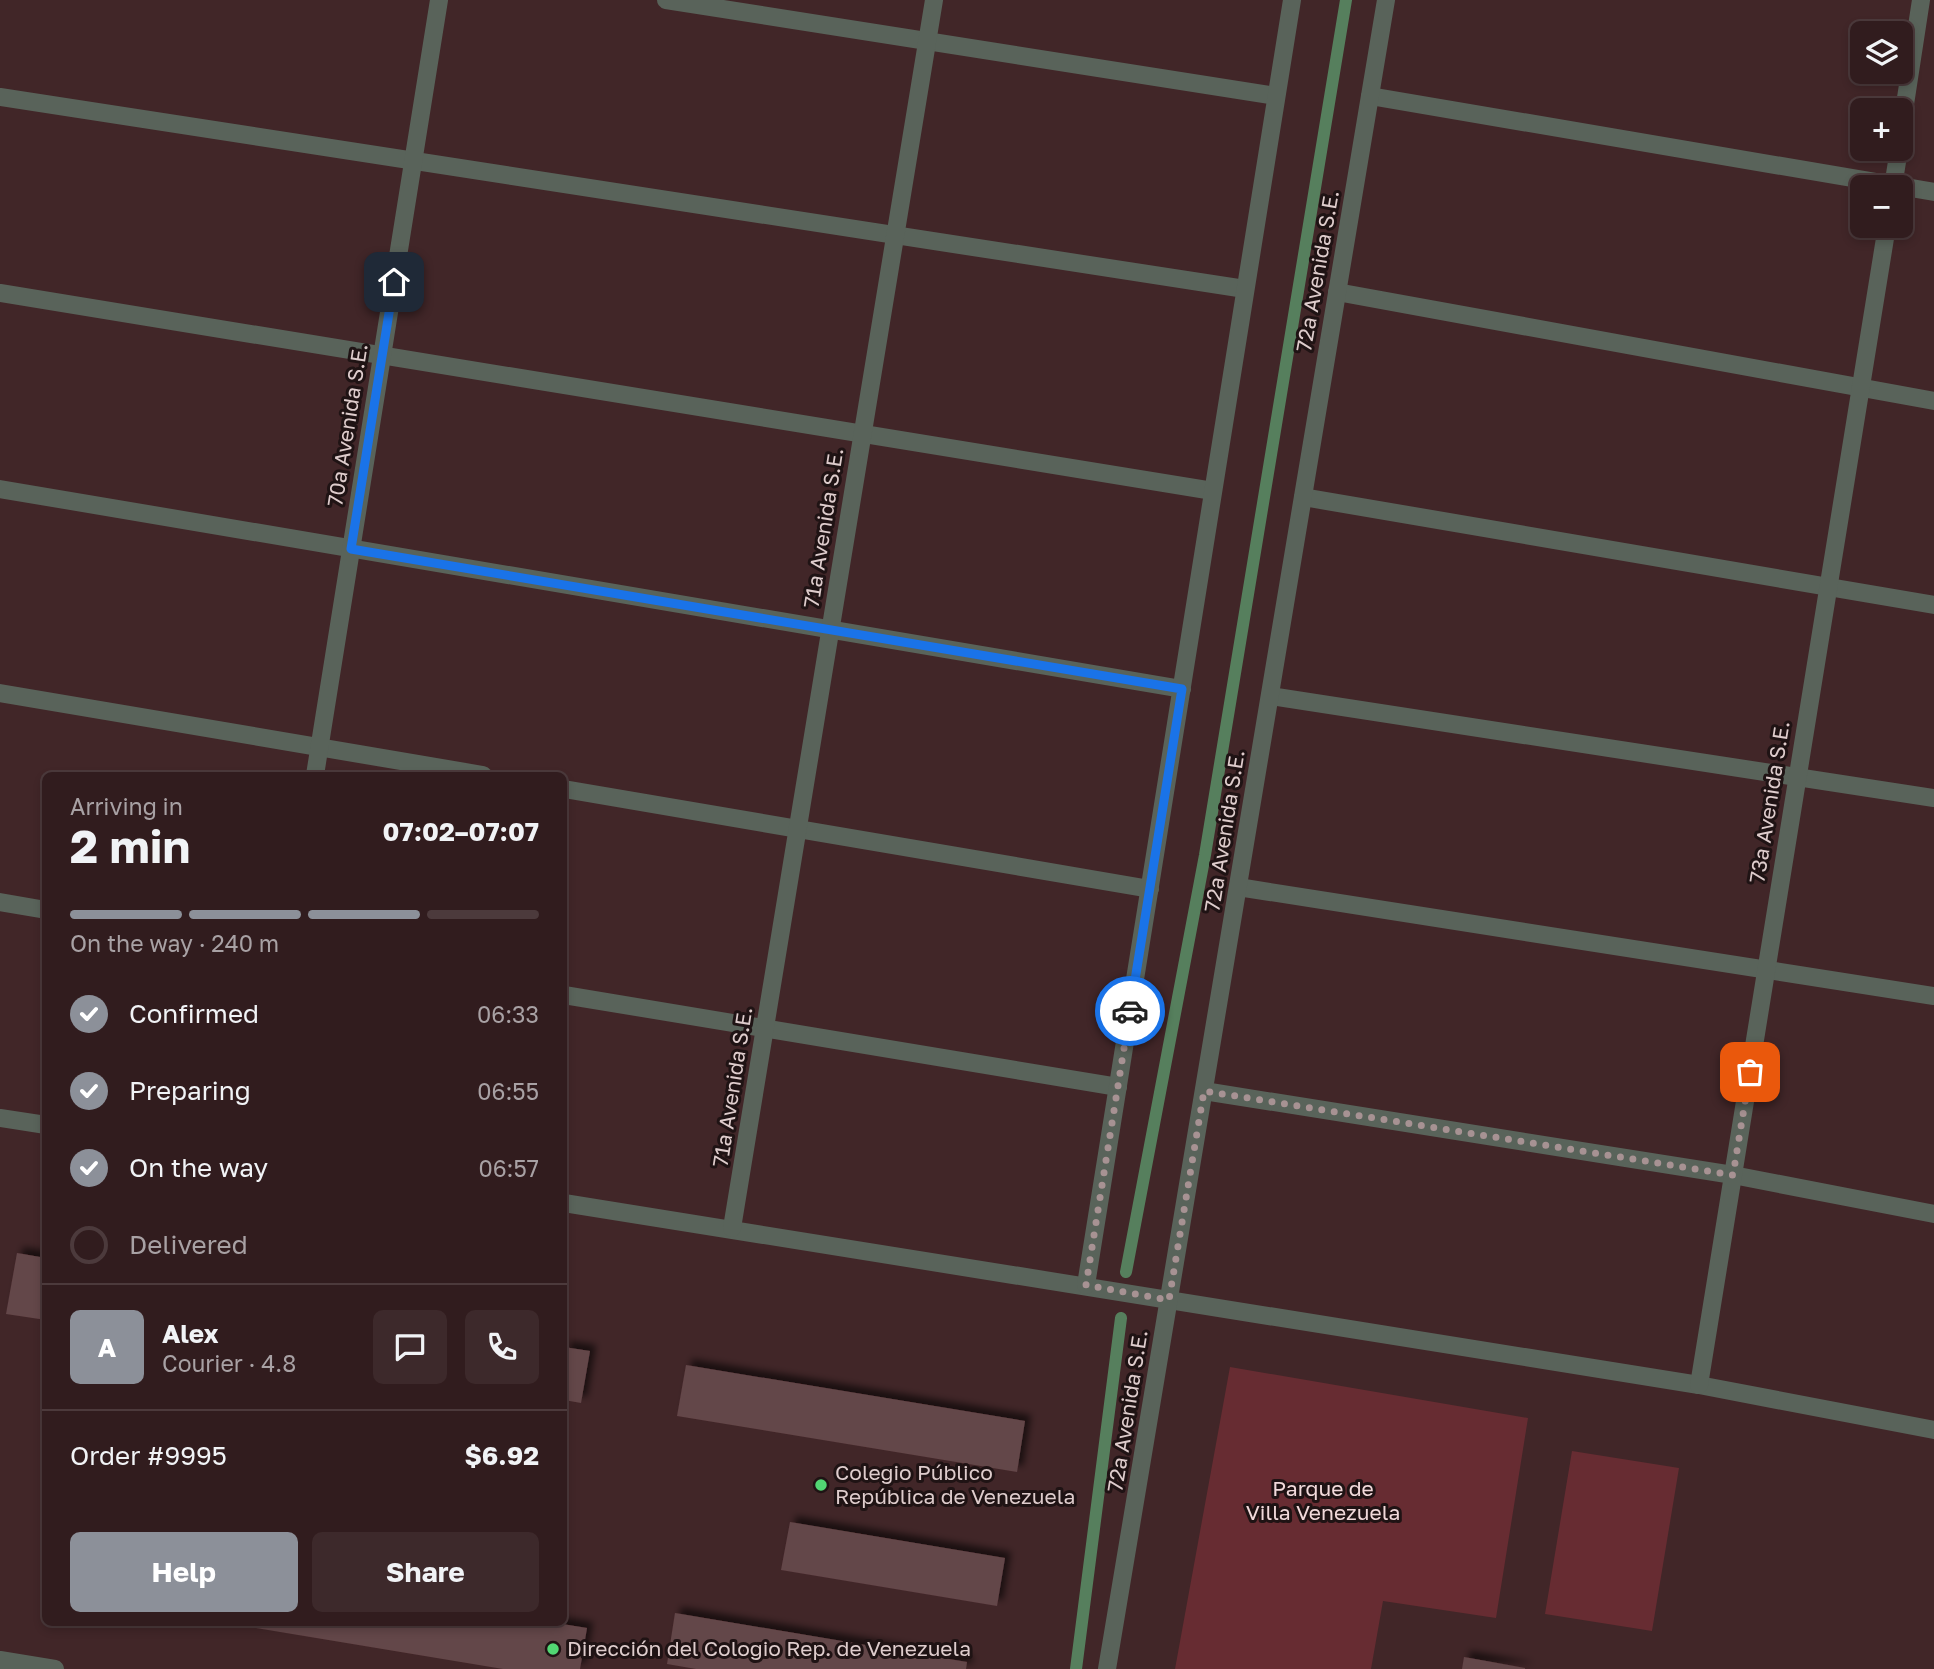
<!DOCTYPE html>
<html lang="en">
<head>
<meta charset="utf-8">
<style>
  :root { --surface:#311c1e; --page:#3d292b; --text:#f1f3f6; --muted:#a8a1a4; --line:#4c3a3c; --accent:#8c9099 }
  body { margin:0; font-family:"Golos Text",sans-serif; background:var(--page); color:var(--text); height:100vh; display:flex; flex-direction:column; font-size:26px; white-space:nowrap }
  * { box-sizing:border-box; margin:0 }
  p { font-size:23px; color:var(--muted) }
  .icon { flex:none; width:38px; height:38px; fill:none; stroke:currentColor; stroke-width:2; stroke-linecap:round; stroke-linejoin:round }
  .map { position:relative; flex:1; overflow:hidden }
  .sheet { position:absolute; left:42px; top:772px; width:525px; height:854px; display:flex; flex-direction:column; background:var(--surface); border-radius:10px; box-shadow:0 4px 10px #0003,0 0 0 2px var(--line) }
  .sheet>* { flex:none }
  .fabs { position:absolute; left:1850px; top:21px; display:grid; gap:14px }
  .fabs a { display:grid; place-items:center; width:63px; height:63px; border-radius:10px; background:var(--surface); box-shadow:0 4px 10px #0003,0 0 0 2px var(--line); font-size:35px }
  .pin { position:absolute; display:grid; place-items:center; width:60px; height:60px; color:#fff; margin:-30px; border-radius:14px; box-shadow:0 4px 10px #0006 }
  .courier { position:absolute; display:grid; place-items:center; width:70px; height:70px; margin:-35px; border:5px solid #1a73e8; border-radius:50%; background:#fff; color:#222; box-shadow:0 2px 9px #0007 }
  .summary em { font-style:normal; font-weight:700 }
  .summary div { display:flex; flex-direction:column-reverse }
  .summary { display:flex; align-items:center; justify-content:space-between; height:119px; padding:0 28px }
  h1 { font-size:46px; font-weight:700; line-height:52px }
  .bar { display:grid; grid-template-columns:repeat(4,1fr); gap:10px 7px; align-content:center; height:84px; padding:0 28px }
  .bar i { height:9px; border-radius:5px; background:var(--line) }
  .bar .on { background:var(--accent) }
  .bar p { grid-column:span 4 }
  .line { display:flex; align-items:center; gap:18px; padding:0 28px; border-top:2px solid var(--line) }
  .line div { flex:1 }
  .round { display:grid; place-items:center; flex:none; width:74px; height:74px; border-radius:10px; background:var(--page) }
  ol { padding:0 28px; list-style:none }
  li { display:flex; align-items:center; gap:21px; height:77px }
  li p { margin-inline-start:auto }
  li .icon { padding:7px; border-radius:50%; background:var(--accent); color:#fff; stroke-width:4 }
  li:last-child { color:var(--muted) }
  li i { width:38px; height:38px; border:4px solid var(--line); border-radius:50% }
  .primary-button { display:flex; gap:14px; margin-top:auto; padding:14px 28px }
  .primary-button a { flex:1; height:80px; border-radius:10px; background:var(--accent); color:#fff; font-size:28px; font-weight:700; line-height:80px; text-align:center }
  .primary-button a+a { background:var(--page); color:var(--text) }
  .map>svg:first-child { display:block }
  .park { fill:#672c32 }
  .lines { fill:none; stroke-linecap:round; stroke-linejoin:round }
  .stream { stroke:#567f5d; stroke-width:12 }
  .building { fill:#644648; filter:url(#shadow) }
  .minor { stroke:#59635a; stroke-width:18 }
  .done { stroke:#a79293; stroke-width:7; stroke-dasharray:0 12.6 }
  .route { stroke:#1a73e8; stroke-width:9 }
  .poi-dot { fill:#52d673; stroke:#1f1314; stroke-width:2.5 }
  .labels { text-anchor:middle; stroke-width:6; stroke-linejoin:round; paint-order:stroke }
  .street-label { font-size:21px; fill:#decccc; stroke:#1f1314 }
  .poi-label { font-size:21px; fill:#decccc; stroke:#1f1314; text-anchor:start }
  .park-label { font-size:21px; fill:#f1d9da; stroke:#1f1314 }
</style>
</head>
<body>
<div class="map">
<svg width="1934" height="1669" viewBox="0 0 1934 1669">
  <defs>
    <filter id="shadow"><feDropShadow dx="6" dy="-6" stdDeviation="3.5" flood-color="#0009"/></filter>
  </defs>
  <rect width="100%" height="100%" fill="#412628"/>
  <g class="park">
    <path d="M 1230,1367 L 1528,1418 L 1496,1618 L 1383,1601 L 1371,1669 L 1175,1669 Z"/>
    <path d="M 1572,1451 L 1679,1468 L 1652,1631 L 1545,1614 Z"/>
  </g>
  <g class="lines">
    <g class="stream">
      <path d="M 1126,1272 L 1205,855 L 1346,0"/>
      <path d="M 1076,1669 L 1121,1318"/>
    </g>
  </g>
  <g class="building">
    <path d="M 17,1253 L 46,1258 L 46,1320 L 6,1314 Z"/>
    <path d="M 564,1347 L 590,1351 L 581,1403 L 564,1400 Z"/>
    <path d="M 686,1365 L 1025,1421 L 1017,1472 L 677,1416 Z"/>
    <path d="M 790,1522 L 1005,1558 L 997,1606 L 781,1570 Z"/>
    <path d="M 675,1613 L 967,1662 L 966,1669 L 696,1669 L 667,1664 Z"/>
    <path d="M 244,1622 L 550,1622 L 587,1628 L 580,1669 L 503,1669 L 244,1626 Z"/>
    <path d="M 1464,1657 L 1525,1668 L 1525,1669 L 1462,1669 Z"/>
  </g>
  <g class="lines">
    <g class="minor">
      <path d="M 666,0 L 1276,96"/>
      <path d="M 1370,96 L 1934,192"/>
      <path d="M 0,97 L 1245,289"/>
      <path d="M 1900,137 L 1921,0"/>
      <path d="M 1893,187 L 1899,149"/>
      <path d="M 1337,292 L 1934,401"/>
      <path d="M 0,293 L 1213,491"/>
      <path d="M 0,489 L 1182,689"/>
      <path d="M 1303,497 L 1934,605"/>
      <path d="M 0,693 L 483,775"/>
      <path d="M 1270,696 L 1934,798"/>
      <path d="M 315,775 L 439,0"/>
      <path d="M 564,789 L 1150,889"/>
      <path d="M 1238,887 L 1934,996"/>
      <path d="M 0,902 L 46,910"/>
      <path d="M 564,995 L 1118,1087"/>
      <path d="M 1204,1091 L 1733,1175 L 1934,1214"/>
      <path d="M 0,1118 L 46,1125"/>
      <path d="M 564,1203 L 1699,1385 L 1934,1430"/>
      <path d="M 732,1228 L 934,0"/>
      <path d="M 1086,1285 L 1292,0"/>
      <path d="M 1699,1385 L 1887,226"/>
      <path d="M 0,1660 L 55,1669"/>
      <path d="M 1107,1669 L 1386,0"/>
    </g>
  </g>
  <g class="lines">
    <path class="done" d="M 1130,1011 L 1086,1285 L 1169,1300 L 1204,1091 L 1733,1175 L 1750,1072"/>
    <path class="route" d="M 394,282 L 351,549 L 1182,689 L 1130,1011"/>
  </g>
  <g class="poi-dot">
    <circle cx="821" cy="1485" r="7"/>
    <circle cx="553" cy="1649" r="7"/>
  </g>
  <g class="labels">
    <g class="street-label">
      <text transform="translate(1318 271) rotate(-80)" y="7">72a Avenida S.E.</text>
      <text transform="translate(348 425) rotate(-81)" y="7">70a Avenida S.E.</text>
      <text transform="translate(824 528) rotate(-81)" y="7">71a Avenida S.E.</text>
      <text transform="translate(1770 802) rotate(-81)" y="7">73a Avenida S.E.</text>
      <text transform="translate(1225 831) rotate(-81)" y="7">72a Avenida S.E.</text>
      <text transform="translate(733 1087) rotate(-81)" y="7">71a Avenida S.E.</text>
      <text transform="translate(1128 1411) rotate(-81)" y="7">72a Avenida S.E.</text>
    </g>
    <g class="poi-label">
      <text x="835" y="1480">Colegio Público<tspan x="835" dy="24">República de Venezuela</tspan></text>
      <text x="567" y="1656">Dirección del Cologio Rep. de Venezuela</text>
    </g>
    <g class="park-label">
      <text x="1323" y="1496">Parque de<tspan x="1323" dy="24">Villa Venezuela</tspan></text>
    </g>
  </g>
</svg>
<div class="fabs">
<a><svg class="icon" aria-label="layers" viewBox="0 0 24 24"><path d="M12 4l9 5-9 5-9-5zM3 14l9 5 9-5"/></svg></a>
<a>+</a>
<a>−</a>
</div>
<div class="pin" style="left:1750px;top:1072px;background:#ea580c"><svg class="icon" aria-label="bag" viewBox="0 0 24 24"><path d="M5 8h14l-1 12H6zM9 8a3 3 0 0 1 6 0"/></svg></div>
<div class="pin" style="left:394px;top:282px;background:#1f2937"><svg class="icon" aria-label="home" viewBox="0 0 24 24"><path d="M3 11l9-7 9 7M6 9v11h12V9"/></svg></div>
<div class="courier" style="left:1130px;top:1011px"><svg class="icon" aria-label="car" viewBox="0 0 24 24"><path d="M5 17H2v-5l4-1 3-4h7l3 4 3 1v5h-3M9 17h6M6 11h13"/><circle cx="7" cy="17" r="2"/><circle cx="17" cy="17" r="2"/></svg></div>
<section class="sheet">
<div class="summary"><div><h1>2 min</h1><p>Arriving in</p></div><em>07:02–07:07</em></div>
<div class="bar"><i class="on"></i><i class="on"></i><i class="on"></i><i></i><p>On the way · 240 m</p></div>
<ol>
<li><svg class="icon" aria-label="check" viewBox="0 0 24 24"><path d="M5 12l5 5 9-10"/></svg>Confirmed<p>06:33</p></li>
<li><svg class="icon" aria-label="check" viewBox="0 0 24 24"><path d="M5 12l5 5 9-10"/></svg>Preparing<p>06:55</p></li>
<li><svg class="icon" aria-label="check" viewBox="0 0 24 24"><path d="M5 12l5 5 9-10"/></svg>On the way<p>06:57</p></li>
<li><i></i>Delivered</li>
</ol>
<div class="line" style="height:126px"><b class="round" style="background:var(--accent);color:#fff">A</b><div><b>Alex</b><p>Courier · 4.8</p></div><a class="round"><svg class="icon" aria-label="chat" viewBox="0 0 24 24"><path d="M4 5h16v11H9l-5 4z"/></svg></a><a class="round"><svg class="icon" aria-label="phone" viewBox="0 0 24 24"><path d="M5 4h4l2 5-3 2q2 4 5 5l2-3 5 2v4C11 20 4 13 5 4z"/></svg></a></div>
<div class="line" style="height:91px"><div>Order #9995</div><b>$6.92</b></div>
<div class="primary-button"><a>Help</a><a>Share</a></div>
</section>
</div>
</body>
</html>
